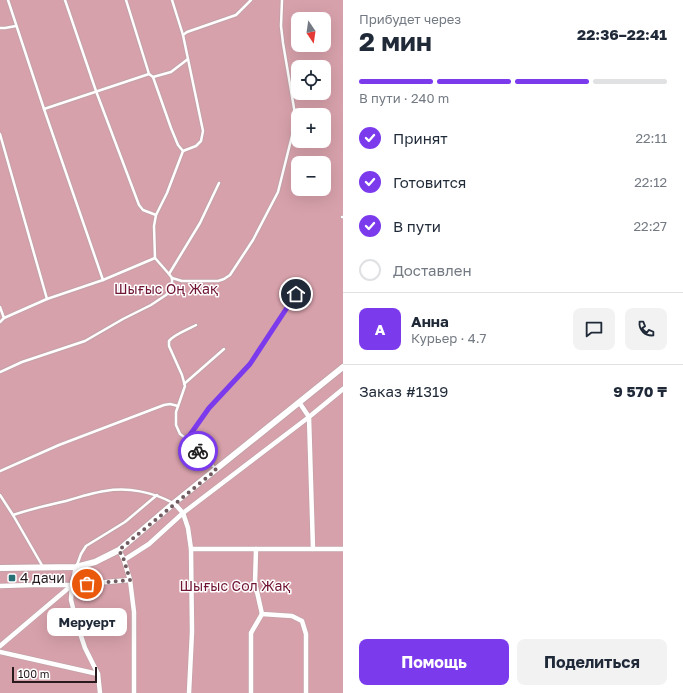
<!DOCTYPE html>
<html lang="ru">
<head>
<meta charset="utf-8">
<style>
  :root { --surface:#fff; --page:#f2f2f3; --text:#1f2937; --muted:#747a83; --line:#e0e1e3; --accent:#7c3aed }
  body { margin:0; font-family:"Golos Text",sans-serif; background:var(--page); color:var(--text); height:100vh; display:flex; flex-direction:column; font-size:15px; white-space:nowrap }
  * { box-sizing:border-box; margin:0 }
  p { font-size:13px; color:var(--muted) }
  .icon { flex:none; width:22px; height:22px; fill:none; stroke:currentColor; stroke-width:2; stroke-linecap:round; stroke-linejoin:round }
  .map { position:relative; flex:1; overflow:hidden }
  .panel { display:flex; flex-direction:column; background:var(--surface); width:340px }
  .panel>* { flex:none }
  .needle { width:26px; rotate:167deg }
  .fabs { position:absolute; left:291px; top:12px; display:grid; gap:8px }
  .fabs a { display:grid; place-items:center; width:40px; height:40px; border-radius:8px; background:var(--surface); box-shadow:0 4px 16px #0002; font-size:20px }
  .scale { position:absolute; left:12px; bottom:10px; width:85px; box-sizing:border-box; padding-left:4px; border:2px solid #281b1e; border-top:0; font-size:11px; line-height:14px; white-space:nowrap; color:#281b1e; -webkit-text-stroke:3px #fff; paint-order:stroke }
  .pin { position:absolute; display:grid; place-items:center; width:34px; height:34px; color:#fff; margin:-17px; border:2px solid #fff; border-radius:50%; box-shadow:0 1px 4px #0007 }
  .courier { position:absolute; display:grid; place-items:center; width:40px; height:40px; margin:-20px; border:3px solid #7c3aed; border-radius:50%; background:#fff; color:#222; box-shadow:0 1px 5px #0007 }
  .bubble { position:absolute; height:28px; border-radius:8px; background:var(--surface); box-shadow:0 4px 16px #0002; font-size:13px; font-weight:700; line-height:28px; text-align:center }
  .summary em { font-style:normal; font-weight:700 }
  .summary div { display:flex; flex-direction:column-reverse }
  .summary { display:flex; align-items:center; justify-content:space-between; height:68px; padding:0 16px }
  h1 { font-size:26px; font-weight:700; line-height:30px }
  .bar { display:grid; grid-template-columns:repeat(4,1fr); gap:6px 4px; align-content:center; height:48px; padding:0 16px }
  .bar i { height:5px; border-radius:3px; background:var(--line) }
  .bar .selected { background:var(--accent) }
  .bar p { grid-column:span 4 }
  .line { display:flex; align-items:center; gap:10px; padding:0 16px; border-top:1px solid var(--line) }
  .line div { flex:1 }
  .round { display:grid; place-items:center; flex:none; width:42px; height:42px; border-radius:8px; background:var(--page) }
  ol { padding:0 16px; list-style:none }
  li { display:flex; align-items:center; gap:12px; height:44px }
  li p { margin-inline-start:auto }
  li .icon { padding:4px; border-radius:50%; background:var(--accent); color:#fff; stroke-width:4 }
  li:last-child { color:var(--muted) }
  li i { width:22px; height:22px; border:2px solid var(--line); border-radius:50% }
  .cta { display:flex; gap:8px; margin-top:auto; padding:8px 16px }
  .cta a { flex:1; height:46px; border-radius:8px; background:var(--accent); color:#fff; font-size:16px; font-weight:700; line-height:46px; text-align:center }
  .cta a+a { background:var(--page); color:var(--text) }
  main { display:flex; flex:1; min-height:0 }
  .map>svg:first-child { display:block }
  .green { fill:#d7a1ab; fill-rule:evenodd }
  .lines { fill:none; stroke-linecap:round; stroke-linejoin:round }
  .lane-casing { stroke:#c3a2a8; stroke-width:4.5 }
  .street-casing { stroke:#c3a2a8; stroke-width:6 }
  .secondary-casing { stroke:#c3a2a8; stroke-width:8 }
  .lane { stroke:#fff; stroke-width:2.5 }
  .street { stroke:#fff; stroke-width:4.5 }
  .secondary { stroke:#fff; stroke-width:6 }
  .done { stroke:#705c60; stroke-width:4; stroke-dasharray:0 7.2 }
  .route { stroke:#7c3aed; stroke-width:5 }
  .poi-dot { fill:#256f75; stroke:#fff; stroke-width:1.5 }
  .labels { text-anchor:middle; stroke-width:3; stroke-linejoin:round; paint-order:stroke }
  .park-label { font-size:14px; fill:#701433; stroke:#fff }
  .poi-label { font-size:14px; fill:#281b1e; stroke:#fff; text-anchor:start }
</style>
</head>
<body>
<main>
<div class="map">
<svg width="343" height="693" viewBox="0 0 343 693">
  <rect width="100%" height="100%" fill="#f7d4da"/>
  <path class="green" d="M 0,0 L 343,0 L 343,693 L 0,693 ZM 298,19 L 324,19 L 324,45 L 298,45 ZM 298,67 L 324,67 L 324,93 L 298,93 ZM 298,115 L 324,115 L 324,141 L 298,141 ZM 298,163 L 324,163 L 324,189 L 298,189 Z"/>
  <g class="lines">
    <g class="lane-casing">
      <g id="lane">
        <path d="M 65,0 L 96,91 L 139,205 L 143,210 L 156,215"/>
        <path d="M 126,0 L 145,61 L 149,74"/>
        <path d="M 172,0 L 183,35"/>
        <path d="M 0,28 L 5,28 L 16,26"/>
        <path d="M 153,77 L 171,128 L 178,145 L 183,151"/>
        <path d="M 44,109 L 149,74 L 153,77 L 171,72 L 188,59 L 183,35 L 187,32 L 236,15 L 251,0"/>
        <path d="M 0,134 L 47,299"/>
        <path d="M 342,217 L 343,217"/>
        <path d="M 169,274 L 200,223 L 219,183"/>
        <path d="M 172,278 L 182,281 L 218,281 L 224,279 L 230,275 L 253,240 L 278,192 L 296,120 L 283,43 L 281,26 L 282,0"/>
        <path d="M 103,280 L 155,258"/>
        <path d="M 0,307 L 4,318"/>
        <path d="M 0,322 L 4,318 L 47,299 L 103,280 L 44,109 L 8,0"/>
        <path d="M 0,372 L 22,362 L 85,341 L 123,319 L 151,305 L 166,295 L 170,291 L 172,285 L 172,278 L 169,274 L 155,258 L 154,226 L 156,215 L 167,193 L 183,151 L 196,146 L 201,141 L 203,131 L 188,59"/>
        <path d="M 184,384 L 224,349"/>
        <path d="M 187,439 L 180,434 L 176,425 L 176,412 L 185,386 L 182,375 L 169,346 L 169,341 C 173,335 189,329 196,325"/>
        <path d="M 216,469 L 187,439 L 209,408 L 250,364 L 304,282"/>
        <path d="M 0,471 L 59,445 L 164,405 L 170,404 L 178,406"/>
        <path d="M 0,495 L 13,515 L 43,567"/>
        <path d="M 13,515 C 31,509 48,505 66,501 C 79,497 92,493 105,491 C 128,487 153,492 173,503"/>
        <path d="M 77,565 L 81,554 L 86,546 L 125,522 L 157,495"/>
      </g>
    </g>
    <g class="street-casing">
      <g id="street">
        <path d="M 299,402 L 309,417 L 313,549 L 256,549 L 255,583 L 262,614 L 292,616 L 302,621 L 306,634 L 306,693"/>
        <path d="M 174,503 L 183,513 L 188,528 L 191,549 L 192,632 L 189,693"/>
        <path d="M 191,549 L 256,549"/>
        <path d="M 313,549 L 343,549"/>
        <path d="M 119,550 L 124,560"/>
        <path d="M 76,567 L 72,585 L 71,600 L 77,624 L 85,648 L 98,674 L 100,693"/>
        <path d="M 0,586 L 33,585 L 72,585 L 130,580"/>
        <path d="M 0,646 L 72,585"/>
        <path d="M 0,652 L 98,674"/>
        <path d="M 134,693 L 134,612 L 130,580 L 124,560 L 149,544 L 183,513 L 309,417 L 343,389"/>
        <path d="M 251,693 L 251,633 L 262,614"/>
      </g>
    </g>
    <g class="secondary-casing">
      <path id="secondary" d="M 0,568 L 76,567 L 95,562 L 119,550 L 174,503 L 343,367"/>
    </g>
    <use href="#lane" class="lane"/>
    <use href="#street" class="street"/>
    <use href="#secondary" class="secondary"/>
  </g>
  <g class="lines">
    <path class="done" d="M 87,584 L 130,580 L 124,560 L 119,550 L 216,470 L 198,451"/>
    <path class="route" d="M 198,451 L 187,439 L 209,408 L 250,364 L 296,294"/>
  </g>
  <rect class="poi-dot" x="8" y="574" width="8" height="8" rx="2"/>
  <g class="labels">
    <g class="park-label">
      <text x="166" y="294">Шығыс Оң Жақ</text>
      <text x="235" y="591">Шығыс Сол Жақ</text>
    </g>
    <g class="poi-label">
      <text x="20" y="583">4 дачи</text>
    </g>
  </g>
</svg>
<div class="fabs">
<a><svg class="needle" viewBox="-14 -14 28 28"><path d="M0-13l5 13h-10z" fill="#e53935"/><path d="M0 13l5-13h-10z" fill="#747a83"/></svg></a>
<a><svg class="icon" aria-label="locate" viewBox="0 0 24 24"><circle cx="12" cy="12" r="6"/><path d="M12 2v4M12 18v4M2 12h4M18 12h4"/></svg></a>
<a>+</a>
<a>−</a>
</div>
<div class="scale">100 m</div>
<div class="pin" style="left:87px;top:584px;background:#ea580c"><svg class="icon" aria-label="bag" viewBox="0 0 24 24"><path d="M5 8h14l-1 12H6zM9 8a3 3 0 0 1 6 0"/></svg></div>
<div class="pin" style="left:296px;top:294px;background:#1f2937"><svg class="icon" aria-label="home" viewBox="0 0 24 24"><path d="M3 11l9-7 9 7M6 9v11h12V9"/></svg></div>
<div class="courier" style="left:198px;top:451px"><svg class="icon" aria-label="bike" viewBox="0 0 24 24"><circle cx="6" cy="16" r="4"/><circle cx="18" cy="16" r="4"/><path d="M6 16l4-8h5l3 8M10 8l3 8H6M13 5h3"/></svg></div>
<div class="bubble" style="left:47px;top:608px;width:80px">Меруерт</div>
</div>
<section class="panel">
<div class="summary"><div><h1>2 мин</h1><p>Прибудет через</p></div><em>22:36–22:41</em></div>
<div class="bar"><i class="selected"></i><i class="selected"></i><i class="selected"></i><i></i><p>В пути · 240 m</p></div>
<ol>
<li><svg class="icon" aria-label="check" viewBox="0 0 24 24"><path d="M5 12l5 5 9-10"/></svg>Принят<p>22:11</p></li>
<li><svg class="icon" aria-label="check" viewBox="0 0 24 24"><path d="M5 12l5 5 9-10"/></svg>Готовится<p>22:12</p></li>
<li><svg class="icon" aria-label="check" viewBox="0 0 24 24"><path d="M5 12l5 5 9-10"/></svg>В пути<p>22:27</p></li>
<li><i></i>Доставлен</li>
</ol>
<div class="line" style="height:72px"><b class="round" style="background:var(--accent);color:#fff">А</b><div><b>Анна</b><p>Курьер · 4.7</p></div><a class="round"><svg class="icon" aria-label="chat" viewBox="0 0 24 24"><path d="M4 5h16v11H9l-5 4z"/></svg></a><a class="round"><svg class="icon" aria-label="phone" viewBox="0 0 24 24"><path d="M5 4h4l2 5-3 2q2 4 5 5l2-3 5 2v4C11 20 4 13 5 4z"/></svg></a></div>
<div class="line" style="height:52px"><div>Заказ #1319</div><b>9 570 ₸</b></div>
<div class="cta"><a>Помощь</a><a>Поделиться</a></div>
</section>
</main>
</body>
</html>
